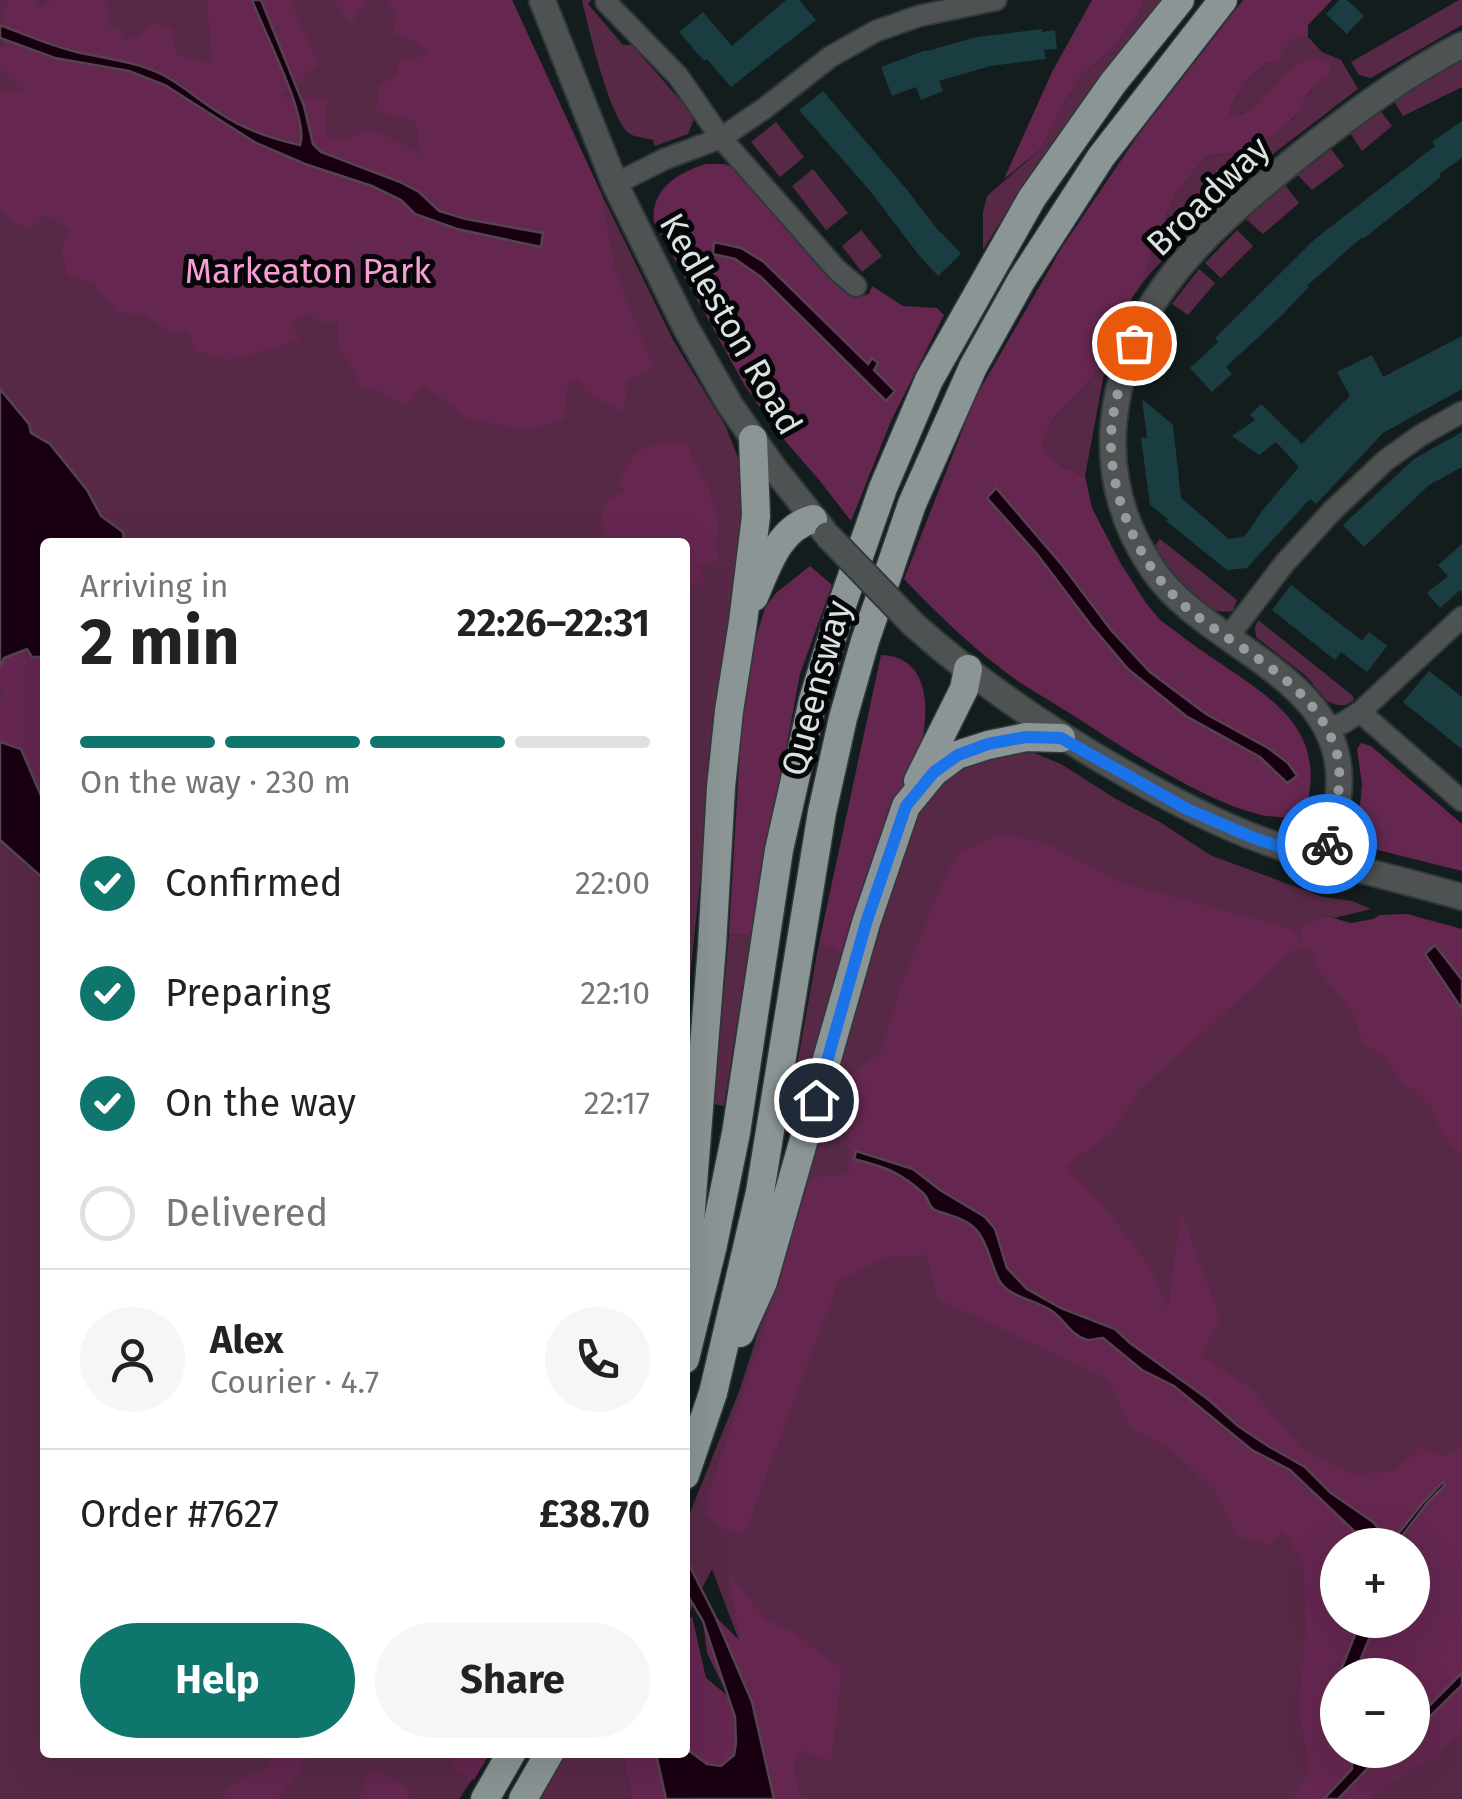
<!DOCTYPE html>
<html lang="en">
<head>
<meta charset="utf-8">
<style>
  :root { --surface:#fff; --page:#f6f6f6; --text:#222; --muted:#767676; --line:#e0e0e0; --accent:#0f766e }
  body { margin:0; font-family:"Fira Sans",sans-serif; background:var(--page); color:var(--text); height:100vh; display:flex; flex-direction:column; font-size:38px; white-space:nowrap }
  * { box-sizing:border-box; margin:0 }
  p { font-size:32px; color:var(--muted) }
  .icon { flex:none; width:55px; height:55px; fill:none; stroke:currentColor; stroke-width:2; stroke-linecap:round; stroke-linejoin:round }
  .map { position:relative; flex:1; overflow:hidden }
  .panel { position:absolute; left:40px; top:538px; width:650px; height:1220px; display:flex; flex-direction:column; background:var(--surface); border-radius:10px; box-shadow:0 10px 40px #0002 }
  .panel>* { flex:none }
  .controls { position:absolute; left:1320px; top:1528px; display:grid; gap:20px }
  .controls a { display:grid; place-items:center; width:110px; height:110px; border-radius:50%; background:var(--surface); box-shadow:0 10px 40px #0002; font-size:50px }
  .pin { position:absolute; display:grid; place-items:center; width:85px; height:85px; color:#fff; margin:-42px; border:5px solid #fff; border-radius:50%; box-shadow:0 2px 10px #0007 }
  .courier { position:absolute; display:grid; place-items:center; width:100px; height:100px; margin:-50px; border:8px solid #1a73e8; border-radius:50%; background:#fff; color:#222; box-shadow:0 2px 12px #0007 }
  .summary em { font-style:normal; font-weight:700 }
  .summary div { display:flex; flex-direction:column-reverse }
  .summary { display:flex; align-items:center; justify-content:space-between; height:170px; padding:0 40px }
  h1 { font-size:65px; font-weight:700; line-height:75px }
  .bar { display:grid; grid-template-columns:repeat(4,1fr); gap:15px 10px; align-content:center; height:120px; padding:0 40px }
  .bar i { height:12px; border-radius:8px; background:var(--line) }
  .bar .active { background:var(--accent) }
  .bar p { grid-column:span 4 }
  .line { display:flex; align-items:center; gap:25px; padding:0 40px; border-top:2px solid var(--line) }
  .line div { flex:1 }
  .round { display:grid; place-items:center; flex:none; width:105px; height:105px; border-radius:52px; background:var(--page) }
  ol { padding:0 40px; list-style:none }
  li { display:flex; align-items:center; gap:30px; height:110px }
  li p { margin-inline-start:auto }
  li .icon { padding:10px; border-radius:50%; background:var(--accent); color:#fff; stroke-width:4 }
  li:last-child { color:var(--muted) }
  li i { width:55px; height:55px; border:5px solid var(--line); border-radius:50% }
  .primary-button { display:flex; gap:20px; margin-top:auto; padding:20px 40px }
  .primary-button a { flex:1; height:115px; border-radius:60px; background:var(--accent); color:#fff; font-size:40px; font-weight:700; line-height:115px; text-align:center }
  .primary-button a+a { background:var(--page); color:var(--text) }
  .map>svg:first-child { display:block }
  .green { fill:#582947; fill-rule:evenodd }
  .forest { fill:#652750; fill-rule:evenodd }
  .water { fill:#190011; stroke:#544450; stroke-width:2.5 }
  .building { fill:#1a3d42 }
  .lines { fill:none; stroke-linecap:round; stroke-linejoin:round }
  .minor-casing { stroke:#303839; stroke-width:24 }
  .tertiary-casing { stroke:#303839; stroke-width:29 }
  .trunk-casing { stroke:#303839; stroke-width:31 }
  .minor { stroke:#4e5253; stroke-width:20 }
  .tertiary { stroke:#4e5253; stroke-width:25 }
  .trunk { stroke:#8b9596; stroke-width:28 }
  .tertiary-bridge-casing { stroke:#303839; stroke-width:29; stroke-linecap:butt }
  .tertiary-bridge { stroke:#4e5253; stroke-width:25 }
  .done { stroke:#969c9d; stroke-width:10; stroke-dasharray:0 18 }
  .route { stroke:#1a73e8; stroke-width:12 }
  .labels { text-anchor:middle; stroke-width:10; stroke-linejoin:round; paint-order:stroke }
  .street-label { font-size:35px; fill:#dce1e2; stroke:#040607 }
  .park-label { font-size:35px; fill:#fa9cd6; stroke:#040607 }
</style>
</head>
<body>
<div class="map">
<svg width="1462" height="1799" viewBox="0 0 1462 1799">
  <rect width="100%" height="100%" fill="#141d1e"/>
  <g class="green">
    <path d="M 0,0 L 512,0 L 601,193 L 673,340 L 726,427 L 749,486 L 716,730 L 685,1025 L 685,542 L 45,542 L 45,1752 L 490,1753 L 459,1799 L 0,1799 Z"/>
    <path d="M 582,0 L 591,0 L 588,4 L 623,45 L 632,45 L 688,109 L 694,119 L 688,134 L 655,146 L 653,140 C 646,138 635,137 630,134 C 610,120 588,26 582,0 Z"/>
    <path d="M 1145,0 L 1162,0 C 1096,79 1036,162 983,250 L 983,212 L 987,196 L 1041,149 L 1064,104 L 1082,75 L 1114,47 L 1138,15 Z"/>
    <path d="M 1459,0 L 1462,0 L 1462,25 L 1371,78 L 1359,75 L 1351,62 Z"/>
    <path d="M 1308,37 L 1322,52 L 1341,60 L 1358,89 L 1227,189 L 1147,277 L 1128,303 L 1146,272 L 1152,251 L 1162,241 L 1166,216 L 1177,192 L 1207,156 L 1234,153 L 1293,119 L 1314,86 L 1321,78 L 1329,76 L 1302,62 C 1280,83 1260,110 1229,118 L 1232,105 L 1246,81 L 1265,64 L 1278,61 L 1293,39 Z"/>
    <path d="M 1462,61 L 1462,87 L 1403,116 L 1394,101 L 1442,70 Z"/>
    <path d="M 1380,110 L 1392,126 L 1362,151 L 1350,133 Z"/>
    <path d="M 776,122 L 804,157 L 780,177 L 751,142 Z"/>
    <path d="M 1331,149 L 1344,166 L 1312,190 L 1298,175 Z"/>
    <path d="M 813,169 L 848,213 L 826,230 L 792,186 Z"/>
    <path d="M 1285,185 L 1299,203 L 1263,234 L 1246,219 Z"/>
    <path d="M 861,230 L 882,256 L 862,272 L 842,246 Z"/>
    <path d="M 1237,230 L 1253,246 L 1221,278 L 1205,263 Z"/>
    <path d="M 1199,269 L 1215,283 L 1188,315 L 1172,304 Z"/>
    <path d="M 1160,320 L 1177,332 L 1138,374 Z"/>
    <path d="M 1107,358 L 1085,476 C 1066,468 1048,463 1042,442 L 1052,420 L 1086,385 Z"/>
    <path d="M 1160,539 L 1237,600 L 1233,611 C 1198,618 1170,573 1154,547 Z"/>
    <path d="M 1258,620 L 1353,696 L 1354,700 L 1346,705 L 1337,705 L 1327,701 L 1306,676 L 1256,637 L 1255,627 Z"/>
    <path d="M 1017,751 L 1034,753 L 1061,764 L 1116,799 L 1160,822 L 1210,855 L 1323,897 L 1352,901 L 1371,909 L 1334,918 L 1326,916 L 1300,925 L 1462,1069 L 1462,1799 L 799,1799 L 712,1569 L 685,1621 L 685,1525 L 740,1389 L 775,1279 L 913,820 L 931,788 L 965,762 ZM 1338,1545 L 1412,1545 L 1412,1620 L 1338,1620 ZM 1338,1675 L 1412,1675 L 1412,1750 L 1338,1750 Z"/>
    <path d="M 729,934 L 751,936 L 724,1106 L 714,1104 Z"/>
    <path d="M 819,943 L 842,954 L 793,1133 L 785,1132 Z"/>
    <path d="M 567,1753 L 622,1753 L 632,1799 L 539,1799 Z"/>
  </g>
  <g class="forest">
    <path d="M 10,0 L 33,0 L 39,10 L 52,0 L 103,0 L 107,3 L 108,26 L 119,28 L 123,39 L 138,38 L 152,22 L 172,28 L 176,54 L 212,64 L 207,0 L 290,0 L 318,64 L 281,97 L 327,98 L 325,138 L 340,140 L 373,130 L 414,150 L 420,158 L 416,122 L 376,111 L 379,86 L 396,74 L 399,62 L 428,55 L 421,45 L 392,33 L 397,14 L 387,0 L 512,0 L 601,193 L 615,269 L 653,368 L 628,380 L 624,412 L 587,393 L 579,380 L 568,383 L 564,420 L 527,430 L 469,419 L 423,385 L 407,406 L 376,390 L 362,389 L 353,368 L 338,348 L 338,322 L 314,321 L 311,313 L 290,324 L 301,340 L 231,360 L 195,351 L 188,331 L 170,333 L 146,314 L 117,313 L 93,282 L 68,276 L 62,250 L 69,230 L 47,215 L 27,230 L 0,211 L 0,89 L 25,92 L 0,69 L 0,50 L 9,34 L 1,13 Z"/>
    <path d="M 332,0 L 367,0 L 351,23 Z"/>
    <path d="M 1092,0 L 1145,0 L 1138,15 L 1114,47 L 1082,75 L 1064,104 L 1041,149 L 1004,179 L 1052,72 Z"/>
    <path d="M 1243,0 L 1332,0 L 1308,25 L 1308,37 L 1293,39 L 1278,61 L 1265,64 L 1246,81 L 1232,105 L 1229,117 C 1263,112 1275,79 1301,62 C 1303,61 1315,57 1317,57 L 1331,66 L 1330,76 C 1308,82 1306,106 1291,120 C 1283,127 1278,126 1273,136 L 1262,138 L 1234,153 L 1207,156 L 1177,192 L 1166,216 L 1162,241 L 1152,251 L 1146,272 L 1117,326 L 1107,358 L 1086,385 L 1052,420 L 1042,442 C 1048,463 1066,468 1085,476 L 1092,508 L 1121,564 L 1146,603 L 1160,620 C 1177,632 1194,646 1211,657 C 1269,697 1328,727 1306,809 C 1299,812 1292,817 1285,817 C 1230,821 1118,744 1071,714 C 1054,703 1036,693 1019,682 C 977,652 939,616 904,579 L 975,398 L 1061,249 L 1138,135 Z"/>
    <path d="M 706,164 L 724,164 L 742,170 L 796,241 L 824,273 L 855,298 L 869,294 L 872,286 L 903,306 L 937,308 L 944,315 L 891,421 L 851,521 L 820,481 L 775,429 L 745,386 L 654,222 C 650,189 679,172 706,164 Z"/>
    <path d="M 675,442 L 689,443 L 691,455 L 710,491 L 711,501 L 717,513 L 718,531 L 715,542 L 718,559 L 711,564 L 699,566 L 705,583 L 685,587 L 685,542 L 606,542 L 601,515 L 607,500 L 625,491 L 619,481 C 637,447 638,447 675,442 Z"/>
    <path d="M 810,566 L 832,585 L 800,674 L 751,936 L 729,934 L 741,731 L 755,640 L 765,608 L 776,593 Z"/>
    <path d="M 28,649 L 32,657 L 45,657 L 45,805 L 21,749 L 0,742 L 0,705 L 4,691 L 0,679 L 0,666 L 4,658 Z"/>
    <path d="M 881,655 C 926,656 929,702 923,736 L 842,954 L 819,943 Z"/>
    <path d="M 1361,743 L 1371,746 L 1462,824 L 1462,871 L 1378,850 L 1365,845 L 1360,837 L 1358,829 L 1362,784 L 1357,749 Z"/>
    <path d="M 1001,833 L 1044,842 L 1122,883 L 1292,929 L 1299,936 L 1299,942 L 1302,937 L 1300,925 L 1326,916 L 1351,923 L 1373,919 L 1380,915 L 1407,914 L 1462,929 L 1462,1154 L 1452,1146 L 1438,1124 L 1432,1108 L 1414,1090 L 1401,1082 L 1386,1059 L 1362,1042 L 1356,1019 L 1344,1000 L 1316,968 L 1316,952 L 1297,947 L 1139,1090 L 1112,1133 L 1065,1166 L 1109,1212 L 1151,1268 L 1168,1310 L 1181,1211 L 1220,1319 L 1201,1356 L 1251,1388 L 1302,1449 L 1350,1474 L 1393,1472 L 1421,1447 L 1443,1457 L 1462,1448 L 1462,1732 L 1441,1751 L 1368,1799 L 1293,1799 L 1307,1777 L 1307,1753 L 1299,1710 L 1306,1624 L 1303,1562 L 1283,1530 L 1270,1545 L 1238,1537 L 1214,1490 L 1169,1448 L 1131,1428 L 1108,1379 L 938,1299 L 927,1255 L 882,1258 L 838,1282 L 745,1533 L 725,1529 L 706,1514 L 708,1496 L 761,1339 L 808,1182 L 818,1177 L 849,1174 L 848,1137 L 834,1112 L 835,1095 L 845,1078 L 880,1053 L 904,978 L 941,886 L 958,853 ZM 1338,1545 L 1412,1545 L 1412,1620 L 1338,1620 ZM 1338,1675 L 1412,1675 L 1412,1750 L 1338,1750 Z"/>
    <path d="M 729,1574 L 765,1619 L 793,1633 L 842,1669 L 831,1762 L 802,1750 L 793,1764 L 800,1795 L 804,1799 L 774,1799 L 752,1703 L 735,1717 C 736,1735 739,1779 706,1764 C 699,1760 692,1753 685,1748 L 685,1624 L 692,1616 L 706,1678 L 728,1696 L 707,1653 L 703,1621 L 715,1616 L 740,1641 Z"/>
    <path d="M 273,1753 L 310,1753 L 300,1765 L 302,1771 L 276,1799 L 222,1799 C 230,1780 252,1777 268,1767 L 269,1758 Z"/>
    <path d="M 453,1753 L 487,1753 L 489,1755 L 474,1780 L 452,1768 Z"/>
    <path d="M 622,1753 L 663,1753 L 657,1758 L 666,1799 L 632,1799 Z"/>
    <path d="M 369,1771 L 381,1773 L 407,1787 L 408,1797 L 411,1799 L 363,1799 L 360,1794 Z"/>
  </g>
  <g class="water">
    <path d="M 252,0 L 261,0 L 304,106 L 313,144 L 321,152 L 400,182 L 419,192 L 439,211 L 466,219 L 543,233 L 541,247 L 457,229 L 415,214 L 401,200 L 372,186 L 305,164 L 256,143 L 165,85 L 129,71 L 55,58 L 0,38 L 0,25 C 26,35 53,47 81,53 C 109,59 137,62 163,75 C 184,86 201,102 221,114 C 245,130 273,139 300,145 C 310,119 263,30 252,0 Z"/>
    <path d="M 714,242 L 741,248 L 764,262 L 868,364 L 872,358 L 878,363 L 874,370 L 895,391 L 886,401 L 761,277 L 735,259 L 713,254 Z"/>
    <path d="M 0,389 L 29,424 L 31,433 L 50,444 L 87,490 L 101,516 L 123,532 L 124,542 L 45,542 L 45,657 L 32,657 L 27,649 L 4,658 L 0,666 Z"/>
    <path d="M 996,488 L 1062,565 L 1111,630 L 1150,672 L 1206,714 L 1268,748 L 1288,763 L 1297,776 L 1287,783 L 1260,757 L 1186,716 L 1128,669 L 1090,624 L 1037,554 L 987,498 Z"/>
    <path d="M 0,742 L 21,749 L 45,805 L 45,880 L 0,840 Z"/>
    <path d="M 1435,945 L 1462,980 L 1462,1009 L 1425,954 Z"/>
    <path d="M 856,1151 L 913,1169 L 940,1190 L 985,1217 L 995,1229 L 1007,1268 L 1027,1289 L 1061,1308 L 1115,1329 L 1130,1343 L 1209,1400 L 1238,1426 L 1268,1446 L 1305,1467 L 1331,1493 L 1373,1522 L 1391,1543 L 1422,1504 L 1443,1482 L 1445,1485 L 1428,1502 L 1395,1545 L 1369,1545 L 1290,1470 L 1252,1450 L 1174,1386 L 1142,1370 L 1103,1338 C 1099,1338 1091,1340 1088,1340 C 1072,1337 1064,1319 1052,1311 C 1036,1300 1008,1297 999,1280 C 990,1263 987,1237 971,1225 C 960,1216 946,1215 935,1210 C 927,1206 930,1199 923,1193 C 898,1171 885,1167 854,1159 Z"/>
    <path d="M 685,1557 L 715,1616 L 752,1702 L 774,1799 L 666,1799 L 657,1758 L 663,1753 L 685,1752 L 685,1748 L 707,1764 L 721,1766 L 734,1755 L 736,1743 L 735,1717 L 703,1621 L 685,1591 Z"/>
    <path d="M 1361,1620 L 1377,1620 L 1354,1675 L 1339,1675 Z"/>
    <path d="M 1462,1673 L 1462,1685 L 1413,1733 L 1413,1722 Z"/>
    <path d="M 1342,1750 L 1391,1750 L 1370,1766 L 1338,1799 L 1324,1799 L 1352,1769 L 1352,1762 Z"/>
  </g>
  <g class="building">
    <path d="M 786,0 L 799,0 L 816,20 L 731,87 L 707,59 L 704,61 L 679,32 L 703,12 L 732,46 Z"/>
    <path d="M 1339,0 L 1347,0 L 1364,16 L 1347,34 L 1326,14 Z"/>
    <path d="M 1042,29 L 1042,32 L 1055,30 L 1057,49 L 1044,50 L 1046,59 L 990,66 L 939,81 L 943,91 L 921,100 L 916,87 L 892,96 L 881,67 L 926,50 L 927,51 L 977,37 Z"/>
    <path d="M 823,91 L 907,190 L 940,233 L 941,232 L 961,254 L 938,276 L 918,254 L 871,192 L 799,110 Z"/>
    <path d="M 1462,121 L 1462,158 L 1439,174 L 1441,177 L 1363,239 L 1362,237 L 1307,286 L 1309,287 L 1280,317 L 1226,367 L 1232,374 L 1212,392 L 1190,368 L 1218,342 L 1215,338 L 1315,239 L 1435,146 L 1432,142 Z"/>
    <path d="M 1462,336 L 1462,389 L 1383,433 L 1316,504 L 1310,499 L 1247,568 L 1227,570 L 1166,521 L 1168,519 L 1150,505 L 1141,438 L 1147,438 L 1142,399 L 1173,425 L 1181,498 L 1229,539 L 1245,536 L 1262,511 L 1299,467 L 1276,442 L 1259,455 L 1232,436 L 1255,420 L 1250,415 L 1261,404 L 1302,444 L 1350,396 L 1337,372 L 1372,355 L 1383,377 Z"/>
    <path d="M 1462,432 L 1462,467 L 1429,485 L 1364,547 L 1343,525 L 1414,459 Z"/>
    <path d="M 1462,544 L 1462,593 L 1460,590 L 1440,608 L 1427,593 L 1448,576 L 1438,565 Z"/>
    <path d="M 1291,585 L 1362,641 L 1369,632 L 1387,646 L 1367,672 L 1341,652 L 1335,660 L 1272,610 Z"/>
    <path d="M 1429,671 L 1462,697 L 1462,749 L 1403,702 Z"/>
  </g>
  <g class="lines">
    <g class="minor-casing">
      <g id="minor">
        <path d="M 606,2 L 678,76 L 721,138 L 837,270 L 856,286"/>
        <path d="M 615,184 L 665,159 L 721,138 L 765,108 L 830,57 L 876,31 L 919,16 L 996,0"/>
        <path d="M 1228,637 L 1284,564 L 1332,511 L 1386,460 L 1421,435 L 1462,412"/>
        <path d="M 1360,712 L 1462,801"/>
        <path d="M 1327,728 L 1343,723 L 1360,712 L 1462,617"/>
      </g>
    </g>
    <g class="tertiary-casing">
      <g id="tertiary">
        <path d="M 542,0 L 615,184 L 686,328 L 730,405 L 773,467 L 824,531"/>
        <path d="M 914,625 C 979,683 1050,731 1126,774 C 1168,798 1211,821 1256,838 C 1323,863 1394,877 1462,897"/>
        <path d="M 1323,861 C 1329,837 1338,811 1339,787 C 1345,676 1207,648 1154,571 C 1108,504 1102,431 1129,355 C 1137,334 1146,312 1159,294 C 1197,238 1253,193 1305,151 C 1355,112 1406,74 1462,45"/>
      </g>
    </g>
    <g class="trunk-casing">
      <g id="trunk">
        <path d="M 754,597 C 767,567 779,528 813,519"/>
        <path d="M 918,781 L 964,689 L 968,669"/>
        <path d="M 685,1284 L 712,946 L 721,787 L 729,711 L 743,622 L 756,516 L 753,439"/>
        <path d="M 740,1333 L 763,1282 L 866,923 L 906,806 L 934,772 L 957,755 L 988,745 L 1026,737 L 1061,738"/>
        <path d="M 685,1359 L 713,1245 L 736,1133 L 779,850 L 813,700 L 843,602 L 883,488 L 929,380 L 1032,198 L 1113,83 L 1180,0"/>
        <path d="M 685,1475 L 713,1393 L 760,1192 L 822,812 L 843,718 L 865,641 L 912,504 L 973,367 L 1021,281 L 1101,157 L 1223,0"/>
        <path d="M 485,1799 L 512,1752"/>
        <path d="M 523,1799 L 550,1752"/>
      </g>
    </g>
    <use href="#minor" class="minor"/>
    <use href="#tertiary" class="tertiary"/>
    <use href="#trunk" class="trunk"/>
    <g class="tertiary-bridge-casing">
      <path id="tertiary-bridge" d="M 827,535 L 914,625"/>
    </g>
    <use href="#tertiary-bridge" class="tertiary-bridge"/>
  </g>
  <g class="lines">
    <path class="done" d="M 1134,343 C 1122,376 1110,411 1111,447 C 1113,507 1145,576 1193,613 C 1245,654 1318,685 1337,754 C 1344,784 1334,816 1327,844"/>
    <path class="route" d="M 816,1100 L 866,923 L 906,806 L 934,772 L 958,755 L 988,744 L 1026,737 L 1061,738 L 1187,809 L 1254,838 L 1323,861 L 1327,844"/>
  </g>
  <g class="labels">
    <g class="street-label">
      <text transform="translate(1208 196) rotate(-44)" y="12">Broadway</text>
      <text transform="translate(731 324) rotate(60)" y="12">Kedleston Road</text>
      <text transform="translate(816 688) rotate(-75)" y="12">Queensway</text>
    </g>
    <g class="park-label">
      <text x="308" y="283">Markeaton Park</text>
    </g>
  </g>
</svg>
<div class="controls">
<a>+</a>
<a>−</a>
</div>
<div class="pin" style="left:1134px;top:343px;background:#ea580c"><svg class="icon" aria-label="bag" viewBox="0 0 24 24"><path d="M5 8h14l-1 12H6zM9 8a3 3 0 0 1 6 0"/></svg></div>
<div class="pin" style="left:816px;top:1100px;background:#1f2937"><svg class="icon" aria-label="home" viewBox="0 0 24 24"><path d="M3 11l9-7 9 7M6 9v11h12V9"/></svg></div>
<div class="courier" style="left:1327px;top:844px"><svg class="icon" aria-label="bike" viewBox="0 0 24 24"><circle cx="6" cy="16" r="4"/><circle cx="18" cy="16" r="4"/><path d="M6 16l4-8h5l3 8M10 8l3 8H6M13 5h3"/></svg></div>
<section class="panel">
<div class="summary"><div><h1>2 min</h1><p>Arriving in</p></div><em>22:26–22:31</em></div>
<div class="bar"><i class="active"></i><i class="active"></i><i class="active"></i><i></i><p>On the way · 230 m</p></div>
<ol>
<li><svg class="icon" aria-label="check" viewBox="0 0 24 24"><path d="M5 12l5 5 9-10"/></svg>Confirmed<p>22:00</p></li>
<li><svg class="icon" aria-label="check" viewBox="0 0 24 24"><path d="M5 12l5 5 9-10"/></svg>Preparing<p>22:10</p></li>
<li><svg class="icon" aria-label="check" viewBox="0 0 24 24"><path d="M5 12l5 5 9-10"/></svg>On the way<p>22:17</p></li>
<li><i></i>Delivered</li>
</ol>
<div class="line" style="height:180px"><a class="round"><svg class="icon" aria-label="person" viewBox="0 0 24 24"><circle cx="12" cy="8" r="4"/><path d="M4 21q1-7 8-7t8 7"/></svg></a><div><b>Alex</b><p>Courier · 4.7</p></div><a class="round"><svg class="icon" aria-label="phone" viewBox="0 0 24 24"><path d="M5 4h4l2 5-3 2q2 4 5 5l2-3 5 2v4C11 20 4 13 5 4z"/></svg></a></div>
<div class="line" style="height:130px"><div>Order #7627</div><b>£38.70</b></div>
<div class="primary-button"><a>Help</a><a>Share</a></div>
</section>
</div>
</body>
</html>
